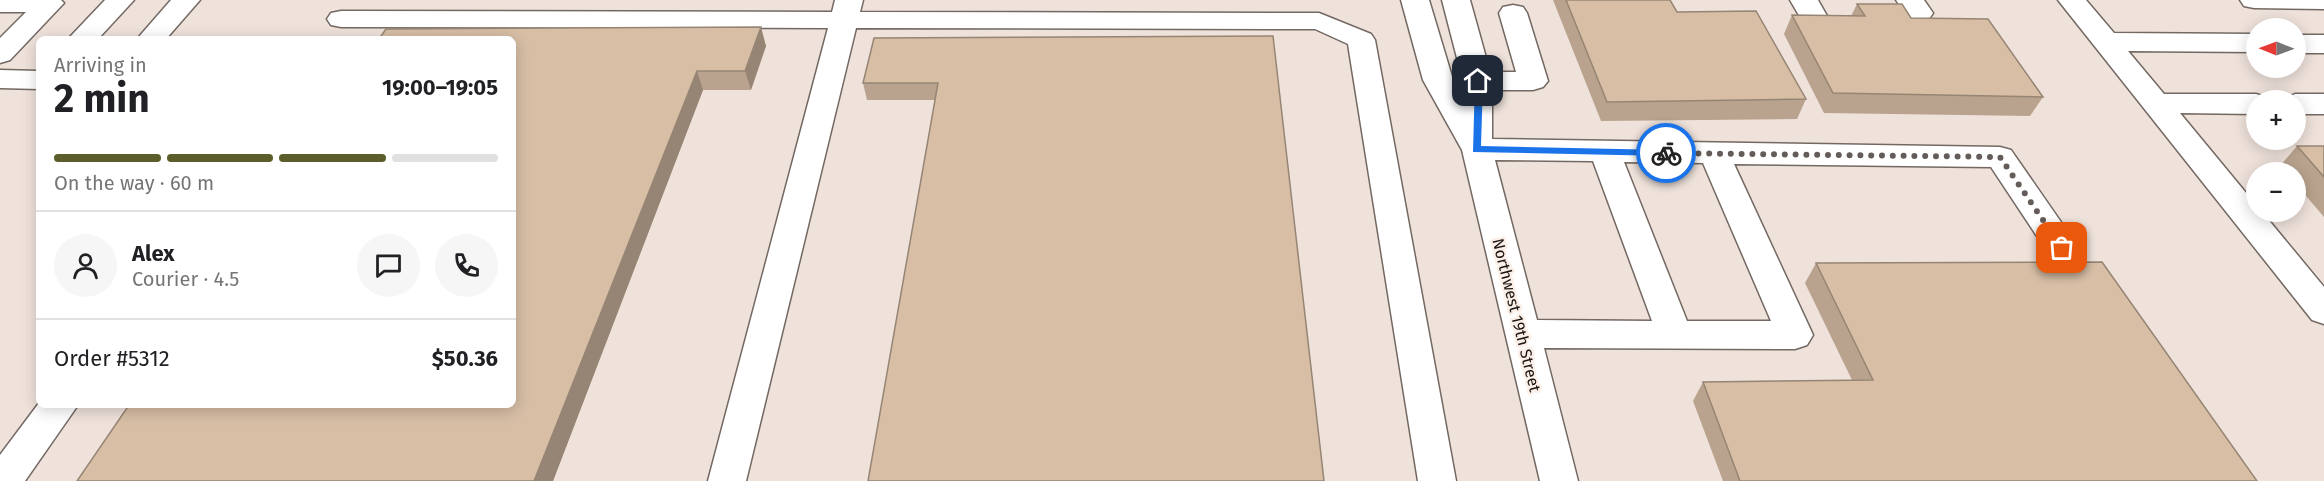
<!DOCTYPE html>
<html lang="en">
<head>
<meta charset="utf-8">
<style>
  :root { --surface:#fff; --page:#f6f6f6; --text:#202124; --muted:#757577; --line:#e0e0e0; --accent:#5b5d2a }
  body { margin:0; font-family:"Fira Sans",sans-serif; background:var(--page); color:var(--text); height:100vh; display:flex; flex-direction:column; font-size:22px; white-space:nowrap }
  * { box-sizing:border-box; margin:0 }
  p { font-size:20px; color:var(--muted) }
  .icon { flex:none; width:33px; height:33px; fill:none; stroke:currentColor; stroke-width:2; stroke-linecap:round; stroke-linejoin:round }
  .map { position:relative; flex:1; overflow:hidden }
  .sheet { position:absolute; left:36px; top:36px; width:480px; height:372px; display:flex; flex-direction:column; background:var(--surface); border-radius:9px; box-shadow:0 3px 15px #0003 }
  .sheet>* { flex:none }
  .needle { width:39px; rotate:271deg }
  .controls { position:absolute; left:2246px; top:18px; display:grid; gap:12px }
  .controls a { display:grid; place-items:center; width:60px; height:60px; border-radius:50%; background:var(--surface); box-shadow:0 3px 15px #0003; font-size:30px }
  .pin { position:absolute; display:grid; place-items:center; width:51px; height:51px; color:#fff; margin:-26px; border-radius:12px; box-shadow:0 3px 9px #0006 }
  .courier { position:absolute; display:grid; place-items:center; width:60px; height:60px; margin:-30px; border:4px solid #1a73e8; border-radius:50%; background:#fff; color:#222; box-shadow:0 2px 8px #0007 }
  .head em { font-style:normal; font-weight:700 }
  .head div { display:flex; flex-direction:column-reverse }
  .head { display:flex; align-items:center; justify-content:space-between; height:102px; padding:0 18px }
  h1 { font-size:39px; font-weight:700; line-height:45px }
  .bar { display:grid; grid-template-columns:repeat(4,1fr); gap:9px 6px; align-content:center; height:72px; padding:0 18px }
  .bar i { height:8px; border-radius:4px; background:var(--line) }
  .bar .active { background:var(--accent) }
  .bar p { grid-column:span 4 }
  .line { display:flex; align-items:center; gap:15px; padding:0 18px; border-top:2px solid var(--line) }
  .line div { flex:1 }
  .round { display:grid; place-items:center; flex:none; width:63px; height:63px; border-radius:32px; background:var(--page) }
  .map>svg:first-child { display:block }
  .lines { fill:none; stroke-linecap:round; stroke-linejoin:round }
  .minor-casing { stroke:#736862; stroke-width:3 }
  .minor { fill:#fff; fill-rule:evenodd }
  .wall { fill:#b9a38e }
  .shaded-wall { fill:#968574 }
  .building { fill:#d7bea5; stroke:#968574; stroke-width:1.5 }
  .route { fill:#1a73e8 }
  .done { stroke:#645c58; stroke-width:6; stroke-dasharray:0 10.8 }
  .labels { text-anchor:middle; stroke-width:5; stroke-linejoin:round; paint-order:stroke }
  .street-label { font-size:16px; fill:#191412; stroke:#fcefe8 }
</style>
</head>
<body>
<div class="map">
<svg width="2324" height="481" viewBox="0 0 2324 481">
  <rect width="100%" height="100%" fill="#efe2db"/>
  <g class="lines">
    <g class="minor-casing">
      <g id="minor">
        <path d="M 0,0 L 61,0 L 64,3 L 10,60 L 0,63 L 0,38 L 26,12 L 0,12 Z"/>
        <path d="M 105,0 L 134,0 L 98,39 L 68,39 Z"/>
        <path d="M 171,0 L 200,0 L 166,39 L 137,39 Z"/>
        <path d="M 835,0 L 863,0 L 860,12 L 1319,13 L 1371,34 L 1375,40 L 1456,481 L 1418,481 L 1348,44 L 1315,29 L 856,28 L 746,481 L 708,481 L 828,28 L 341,27 L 331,25 L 327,19 L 331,13 L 341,11 L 832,12 Z"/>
        <path d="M 1401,0 L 1429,0 L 1453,80 L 1463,98 L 1463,81 L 1442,0 L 1470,0 L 1490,72 L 1516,72 L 1499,13 L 1503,7 L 1513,5 L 1523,7 L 1527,13 L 1548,81 L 1543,87 L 1533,90 L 1492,90 L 1492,139 L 2000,147 L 2011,150 L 2079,248 L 2074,256 L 2062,260 L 2050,256 L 1991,167 L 1734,164 L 1813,335 L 1807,345 L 1795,349 L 1544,348 L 1578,481 L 1540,481 L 1462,150 L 1423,80 ZM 1495,160 L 1593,161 L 1652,321 L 1537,320 ZM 1624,162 L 1703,163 L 1771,321 L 1687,321 Z"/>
        <path d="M 1790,0 L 1818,0 L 1831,23 L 1827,29 L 1817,31 L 1807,29 Z"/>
        <path d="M 1896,0 L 1924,0 L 1933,13 L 1929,19 L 1919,21 L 1909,19 Z"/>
        <path d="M 2058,0 L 2086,0 L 2114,33 L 2256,34 L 2256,52 L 2128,51 L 2164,94 L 2256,94 L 2266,97 L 2269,100 L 2256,100 L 2256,114 L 2180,113 L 2256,205 L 2256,212 L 2262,212 L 2324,287 L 2324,324 L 2312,320 Z"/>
        <path d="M 2240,0 L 2324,0 L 2324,9 L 2254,8 L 2244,6 Z"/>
        <rect x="2295" y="35" width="29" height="18"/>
        <path d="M 0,70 L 39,71 L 39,89 L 0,88 Z"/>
        <path d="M 2295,94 L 2324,94 L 2324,114 L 2295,114 L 2295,100 L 2282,100 Z"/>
        <path d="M 39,403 L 78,405 L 25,481 L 0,481 L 0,455 Z"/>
      </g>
    </g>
    <use href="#minor" class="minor"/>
  </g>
  <g class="wall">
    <path d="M 1553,0 L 1670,0 L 1677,12 L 1806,99 L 1797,119 L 1601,121 Z"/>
    <path d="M 1857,4 L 1911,18 L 2043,97 L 2030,116 L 1824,113 L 1784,34 L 1792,15 L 1851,16 Z"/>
    <path d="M 386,29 L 766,46 L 751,90 L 703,90 L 553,481 L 77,481 Z"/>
    <path d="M 1273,36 L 935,100 L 867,100 L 863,83 Z"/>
    <path d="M 2297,146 L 2324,146 L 2324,217 L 2295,183 L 2295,172 L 2286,172 L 2280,166 Z"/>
    <path d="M 1816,263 L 2257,481 L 1723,481 L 1693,401 L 1703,382 L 1852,380 L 1805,283 Z"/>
  </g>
  <g class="shaded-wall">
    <path d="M 761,27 L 766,46 L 751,90 L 745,71 Z"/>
    <path d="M 697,71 L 703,90 L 553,481 L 534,481 Z"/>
  </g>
  <g class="building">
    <path d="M 1566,0 L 1670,0 L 1677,12 L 1756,11 L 1806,99 L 1607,102 Z"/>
    <path d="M 1857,4 L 1902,4 L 1911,18 L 1988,19 L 2043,97 L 1833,93 L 1792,15 L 1865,16 Z"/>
    <path d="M 761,27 L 745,71 L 697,71 L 534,481 L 77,481 L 129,405 L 513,405 L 513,39 L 379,39 L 386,29 Z"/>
    <path d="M 1273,36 L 1324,481 L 868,481 L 938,83 L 863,83 L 874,38 Z"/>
    <path d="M 2297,146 L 2324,146 L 2324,177 Z"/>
    <path d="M 2102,262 L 2257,481 L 1740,481 L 1703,382 L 1873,380 L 1816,263 Z"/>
  </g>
  <path class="route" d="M 1475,79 L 1483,81 L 1481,146 L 1666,150 L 1670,153 L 1666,156 L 1473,152 Z"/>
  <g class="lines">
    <path class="done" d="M 1666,153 L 2000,157 L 2062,248"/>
  </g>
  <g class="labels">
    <g class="street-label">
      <text transform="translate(1517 315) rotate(76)" y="6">Northwest 19th Street</text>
    </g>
  </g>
</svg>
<div class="controls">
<a><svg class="needle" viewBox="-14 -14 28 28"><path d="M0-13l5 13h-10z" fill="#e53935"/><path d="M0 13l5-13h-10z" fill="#757577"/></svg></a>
<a>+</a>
<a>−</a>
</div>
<div class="pin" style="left:2062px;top:248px;background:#ea580c"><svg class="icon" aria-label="bag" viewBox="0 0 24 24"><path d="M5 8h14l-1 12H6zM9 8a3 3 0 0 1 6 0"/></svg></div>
<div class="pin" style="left:1478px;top:81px;background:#1f2937"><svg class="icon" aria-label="home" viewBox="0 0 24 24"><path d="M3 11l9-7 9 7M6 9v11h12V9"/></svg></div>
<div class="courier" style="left:1666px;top:153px"><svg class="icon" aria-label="bike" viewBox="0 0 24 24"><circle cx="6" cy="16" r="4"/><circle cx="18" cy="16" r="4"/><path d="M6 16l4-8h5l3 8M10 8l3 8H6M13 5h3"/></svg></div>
<section class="sheet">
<div class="head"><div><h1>2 min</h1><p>Arriving in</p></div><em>19:00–19:05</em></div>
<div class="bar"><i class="active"></i><i class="active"></i><i class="active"></i><i></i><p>On the way · 60 m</p></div>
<div class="line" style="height:108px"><a class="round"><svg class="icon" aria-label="person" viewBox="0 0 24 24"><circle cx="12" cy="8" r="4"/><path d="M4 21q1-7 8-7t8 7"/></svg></a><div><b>Alex</b><p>Courier · 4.5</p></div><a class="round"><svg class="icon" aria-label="chat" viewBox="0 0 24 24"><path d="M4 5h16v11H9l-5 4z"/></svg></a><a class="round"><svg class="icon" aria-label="phone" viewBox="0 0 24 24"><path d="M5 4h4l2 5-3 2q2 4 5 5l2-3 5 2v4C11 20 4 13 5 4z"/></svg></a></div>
<div class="line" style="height:78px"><div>Order #5312</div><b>$50.36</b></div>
</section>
</div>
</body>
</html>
